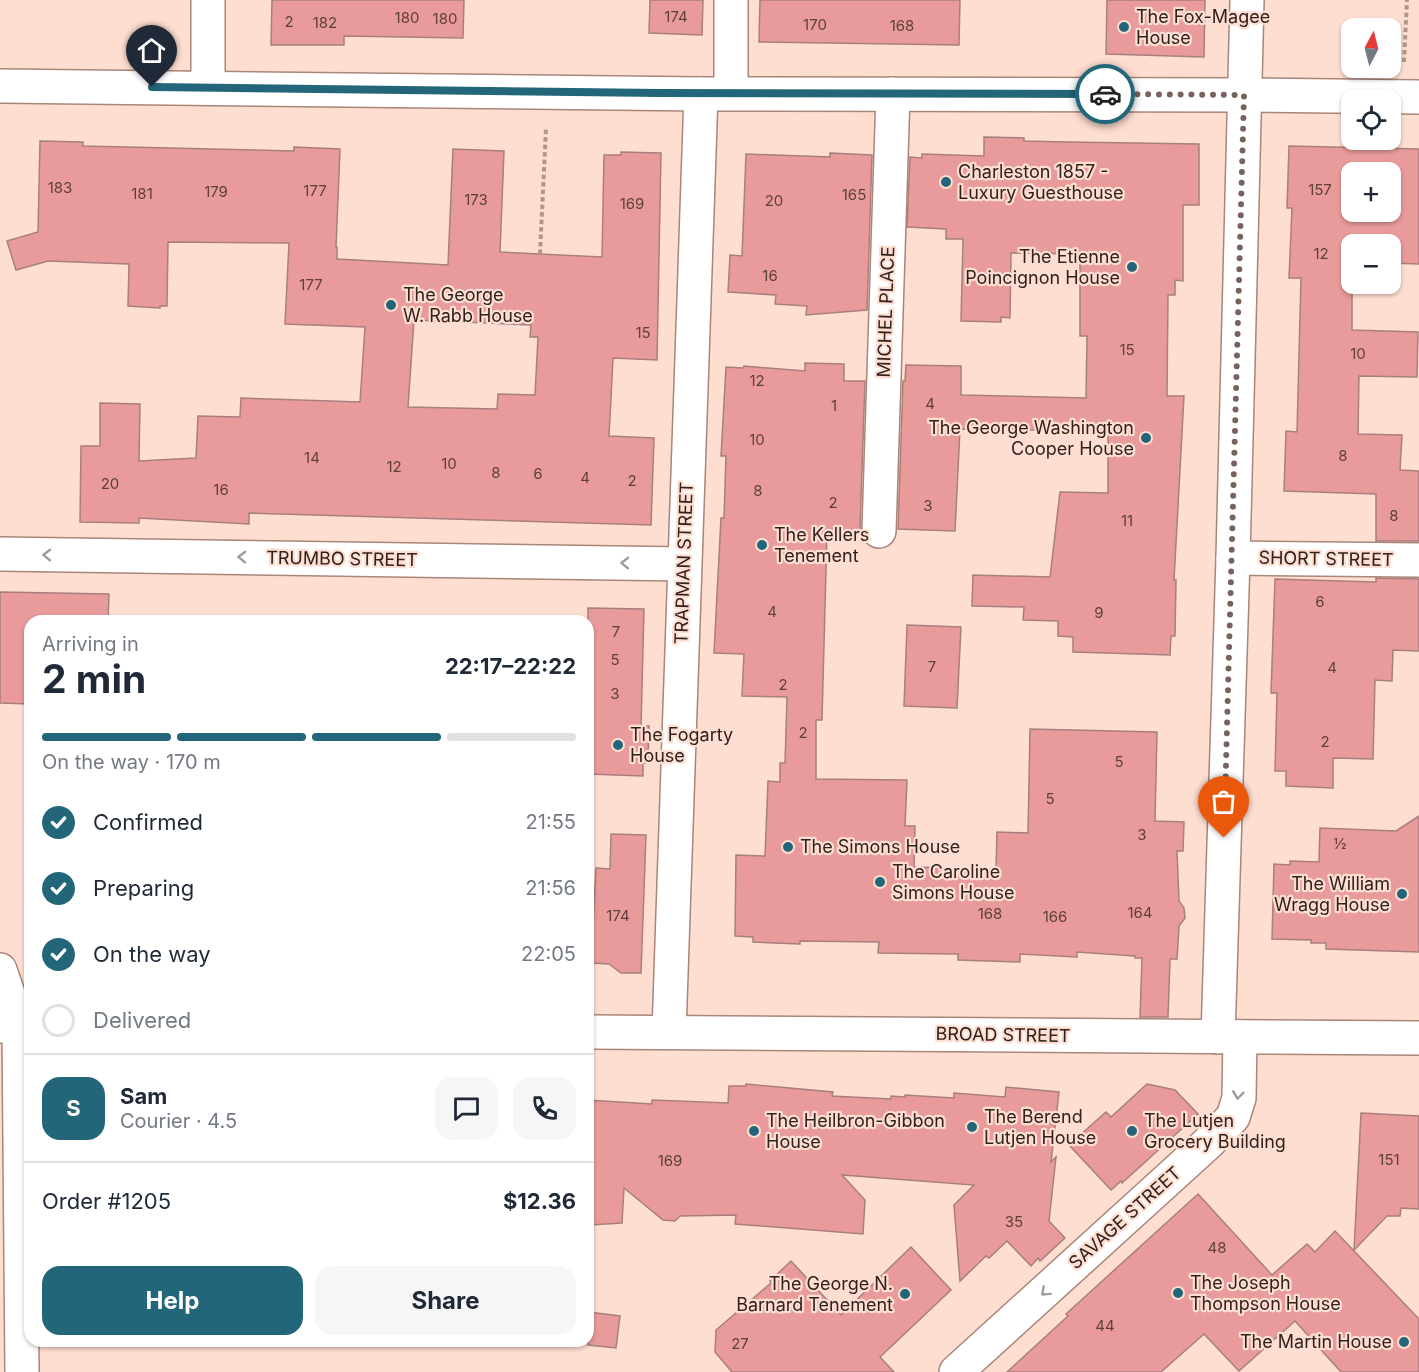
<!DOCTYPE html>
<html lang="en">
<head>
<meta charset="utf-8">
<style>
  :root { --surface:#fff; --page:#f6f6f7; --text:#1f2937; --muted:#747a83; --line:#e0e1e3; --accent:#246679 }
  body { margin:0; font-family:Inter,sans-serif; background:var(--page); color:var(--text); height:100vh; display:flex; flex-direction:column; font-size:22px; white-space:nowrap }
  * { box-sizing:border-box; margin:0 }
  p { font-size:20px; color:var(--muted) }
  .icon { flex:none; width:33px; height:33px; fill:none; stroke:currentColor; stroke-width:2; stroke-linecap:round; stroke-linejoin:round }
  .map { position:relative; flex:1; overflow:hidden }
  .drawer { position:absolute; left:24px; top:615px; width:570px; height:732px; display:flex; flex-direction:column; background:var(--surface); border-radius:18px; box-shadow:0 2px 4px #0004 }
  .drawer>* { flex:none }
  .needle { width:39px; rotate:7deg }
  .tools { position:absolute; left:1341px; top:18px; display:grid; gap:12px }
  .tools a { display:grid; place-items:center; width:60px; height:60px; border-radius:12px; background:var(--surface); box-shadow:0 2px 4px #0004; font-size:30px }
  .pin { position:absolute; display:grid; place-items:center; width:51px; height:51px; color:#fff; margin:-62px -26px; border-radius:50% 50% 50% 0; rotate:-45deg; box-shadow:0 0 6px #0007 }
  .pin .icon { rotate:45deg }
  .courier { position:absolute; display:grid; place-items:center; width:60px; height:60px; margin:-30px; border:4px solid #246679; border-radius:50%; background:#fff; color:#222; box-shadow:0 2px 8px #0007 }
  .head em { font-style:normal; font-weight:700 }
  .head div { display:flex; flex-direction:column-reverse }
  .head { display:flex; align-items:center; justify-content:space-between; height:102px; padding:0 18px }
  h1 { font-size:39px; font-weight:700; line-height:45px }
  .bar { display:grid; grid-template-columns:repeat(4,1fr); gap:9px 6px; align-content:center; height:72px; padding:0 18px }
  .bar i { height:8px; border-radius:4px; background:var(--line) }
  .bar .selected { background:var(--accent) }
  .bar p { grid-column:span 4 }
  .line { display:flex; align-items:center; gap:15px; padding:0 18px; border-top:2px solid var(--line) }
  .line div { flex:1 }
  .round { display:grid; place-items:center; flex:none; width:63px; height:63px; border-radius:18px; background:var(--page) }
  ol { padding:0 18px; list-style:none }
  li { display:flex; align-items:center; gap:18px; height:66px }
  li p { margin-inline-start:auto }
  li .icon { padding:6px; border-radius:50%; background:var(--accent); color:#fff; stroke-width:4 }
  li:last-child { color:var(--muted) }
  li i { width:33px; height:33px; border:3px solid var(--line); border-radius:50% }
  .action { display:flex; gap:12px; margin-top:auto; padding:12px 18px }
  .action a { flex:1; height:69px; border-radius:18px; background:var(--accent); color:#fff; font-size:24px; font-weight:700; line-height:69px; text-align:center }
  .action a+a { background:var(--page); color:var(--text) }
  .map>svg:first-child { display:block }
  .building { fill:#e89b9a; stroke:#a87f7e; stroke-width:1.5; fill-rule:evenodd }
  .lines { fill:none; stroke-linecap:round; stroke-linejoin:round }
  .minor-casing { stroke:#aa8578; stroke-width:36 }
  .major-casing { stroke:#aa8578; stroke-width:36 }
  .path { stroke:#b0968d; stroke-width:4; stroke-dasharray:4.5 3; stroke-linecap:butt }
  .minor { stroke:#fff; stroke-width:33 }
  .major { stroke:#fff; stroke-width:33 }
  .oneway { stroke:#a29b99 }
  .done { stroke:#78635c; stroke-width:6; stroke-dasharray:0 10.8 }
  .route { stroke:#246679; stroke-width:8 }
  .poi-dot { fill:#246679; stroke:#ffded2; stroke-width:2 }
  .labels { text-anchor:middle; stroke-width:4.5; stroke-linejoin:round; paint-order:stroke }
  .number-label { font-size:15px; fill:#5e403c }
  .poi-label { font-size:18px; fill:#30211c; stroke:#ffded2; text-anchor:start }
  .street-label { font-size:18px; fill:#30211c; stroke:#ffded2 }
</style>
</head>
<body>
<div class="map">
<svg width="1419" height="1372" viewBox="0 0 1419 1372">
  <rect width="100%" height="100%" fill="#ffded2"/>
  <g class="building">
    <path d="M 272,0 L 464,0 L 463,38 L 344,36 L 344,45 L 271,45 Z"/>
    <path d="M 650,0 L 703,0 L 702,35 L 649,33 Z"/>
    <path d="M 760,0 L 960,0 L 959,45 L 759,42 Z"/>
    <path d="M 1107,0 L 1205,0 L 1204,57 L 1106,54 Z"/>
    <path d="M 984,137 L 1024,138 L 1024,141 L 1068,142 L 1199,144 L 1199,205 L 1183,205 L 1183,281 L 1175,280 L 1175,295 L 1168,295 L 1167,396 L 1184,396 L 1174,580 L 1176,580 L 1175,636 L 1171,636 L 1170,655 L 1073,652 L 1073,637 L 1058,636 L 1058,621 L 1023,620 L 1024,607 L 972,606 L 973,575 L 1050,577 L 1060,492 L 1108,493 L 1108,431 L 960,429 L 955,531 L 898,529 L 903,381 L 905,381 L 906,365 L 961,366 L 961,395 L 1086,398 L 1087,336 L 1080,336 L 1080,254 L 1011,253 L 1010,318 L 1001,317 L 1001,322 L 961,321 L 963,239 L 946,239 L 946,229 L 907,227 L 910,157 L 922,158 L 922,154 L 984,156 Z"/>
    <path d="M 40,141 L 83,142 L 83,146 L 294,151 L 294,147 L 340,149 L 336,247 L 337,247 L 337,259 L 448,265 L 453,149 L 504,151 L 500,252 L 602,257 L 604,155 L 621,155 L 621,152 L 661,153 L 657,360 L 613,358 L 609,436 L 654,438 L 651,525 L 249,513 L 249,524 L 139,518 L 139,523 L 80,522 L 81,446 L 100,446 L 100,403 L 140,404 L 139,461 L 196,458 L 198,416 L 240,417 L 241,398 L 360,402 L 365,327 L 285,324 L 289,243 L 168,242 L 167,306 L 160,306 L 160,308 L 128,306 L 129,264 L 48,261 L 16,270 L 7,241 L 38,232 ZM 414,320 L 531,325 L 530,337 L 538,337 L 535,395 L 498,394 L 497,409 L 408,407 Z"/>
    <path d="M 1289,146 L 1419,149 L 1419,264 L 1390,263 L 1390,244 L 1352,244 L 1352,330 L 1418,332 L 1417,377 L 1359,376 L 1358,434 L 1402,435 L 1400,470 L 1419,471 L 1419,541 L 1376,541 L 1376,494 L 1284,491 L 1286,431 L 1297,432 L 1301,278 L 1289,278 L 1292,208 L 1287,208 ZM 1352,172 L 1390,172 L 1390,212 L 1352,212 Z"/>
    <path d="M 830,153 L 872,155 L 867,310 L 806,315 L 807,306 L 775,304 L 776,295 L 728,292 L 730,255 L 742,256 L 746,154 L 830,157 Z"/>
    <path d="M 805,363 L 844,364 L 844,381 L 865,381 L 860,528 L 859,531 L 827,531 L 822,720 L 816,720 L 816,779 L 907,780 L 905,826 L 915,826 L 914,867 L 996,869 L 997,832 L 1028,833 L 1030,729 L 1157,732 L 1155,821 L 1184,822 L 1183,851 L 1177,851 L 1179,901 L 1184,908 L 1185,918 L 1179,926 L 1177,959 L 1170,959 L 1168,1017 L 1140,1017 L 1142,958 L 1135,958 L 1135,956 L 1077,952 L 1077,957 L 1020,954 L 1020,962 L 958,960 L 958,954 L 878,953 L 879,942 L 800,941 L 800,944 L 753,942 L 753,937 L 735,936 L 736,855 L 765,856 L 768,781 L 780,782 L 780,763 L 785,763 L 787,697 L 742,696 L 744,654 L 714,653 L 721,518 L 724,518 L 726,456 L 721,456 L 726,367 L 743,368 L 744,366 L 805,371 Z"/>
    <path d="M 1376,578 L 1419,579 L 1419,651 L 1393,650 L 1392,681 L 1375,680 L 1373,759 L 1333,758 L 1333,788 L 1286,786 L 1286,771 L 1275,771 L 1277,693 L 1271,693 L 1275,579 L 1376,582 Z"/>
    <path d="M 0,592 L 109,594 L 108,621 L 30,621 L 30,704 L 0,703 Z"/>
    <path d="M 588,608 L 644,609 L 641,726 L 649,726 L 648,763 L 643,763 L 643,776 L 588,774 Z"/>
    <path d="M 907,625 L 961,627 L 957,708 L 904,706 Z"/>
    <path d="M 1419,816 L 1419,952 L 1326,949 L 1326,943 L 1311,943 L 1311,940 L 1272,939 L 1274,864 L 1290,865 L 1290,861 L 1319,862 L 1320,828 L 1396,831 Z"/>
    <path d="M 611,834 L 646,835 L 641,973 L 621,973 L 609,964 L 591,963 L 596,868 L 610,869 Z"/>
    <path d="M 746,1084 L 833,1092 L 832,1096 L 891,1099 L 891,1096 L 905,1097 L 905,1095 L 954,1098 L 954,1093 L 1005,1097 L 1006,1087 L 1059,1092 L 1051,1162 L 1056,1157 L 1049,1221 L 1065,1238 L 1040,1261 L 1038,1258 L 1031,1266 L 1007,1241 L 989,1258 L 986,1256 L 960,1281 L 954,1205 L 974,1185 L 842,1175 L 865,1200 L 863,1234 L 735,1224 L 736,1215 L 680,1216 L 675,1221 L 663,1220 L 624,1188 L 622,1223 L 590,1225 L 593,1184 L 588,1184 L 588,1100 L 652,1104 L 652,1100 L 728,1103 L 729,1086 L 746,1086 Z"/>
    <path d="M 1147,1084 L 1175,1090 L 1198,1114 L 1122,1183 L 1121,1181 L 1111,1190 L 1069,1145 L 1106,1112 L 1111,1117 Z"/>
    <path d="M 1361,1113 L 1419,1116 L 1419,1209 L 1401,1208 L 1400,1216 L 1387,1216 L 1354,1250 Z"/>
    <path d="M 1198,1194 L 1272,1275 L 1307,1244 L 1315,1252 L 1335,1231 L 1419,1319 L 1419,1372 L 1341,1372 L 1295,1321 L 1239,1371 L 1204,1334 L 1161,1372 L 1007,1372 L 1068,1316 L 1066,1314 Z"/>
    <path d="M 911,1247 L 951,1290 L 880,1357 L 894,1372 L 732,1372 L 715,1352 L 716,1330 L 771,1283 L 770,1281 L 791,1261 L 841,1315 Z"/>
    <path d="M 588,1312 L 620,1316 L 616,1348 L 588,1345 Z"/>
  </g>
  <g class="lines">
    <g class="minor-casing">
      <g id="minor">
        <path d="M 0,86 L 701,94 L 1244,95 L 1419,97"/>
        <path d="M 208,88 L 208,0"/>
        <path d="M 731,93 L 731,0"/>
        <path d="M 879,531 L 893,94"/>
        <path d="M 0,554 L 684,564"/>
        <path d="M 1233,558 L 1419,560"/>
        <path d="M 0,970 L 19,1026 L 22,1372"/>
        <path d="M 669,1032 L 701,94"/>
        <path d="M 1218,1037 L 1233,558 L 1247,0"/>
        <path d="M 956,1372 L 1208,1143 L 1233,1117 L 1239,1098 L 1240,1037"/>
      </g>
    </g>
    <g class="major-casing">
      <g id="major">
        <path d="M 0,1026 L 30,1026"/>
        <path d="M 588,1032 L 1419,1038"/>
      </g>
    </g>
    <g class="path">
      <path d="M 1404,62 L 1407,0"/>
      <path d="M 540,254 L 546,128"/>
    </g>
    <use href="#minor" class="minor"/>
    <use href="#major" class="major"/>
  </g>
  <defs><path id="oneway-chevron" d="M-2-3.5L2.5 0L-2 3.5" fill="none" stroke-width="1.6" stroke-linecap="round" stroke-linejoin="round" transform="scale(1.5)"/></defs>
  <g class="oneway">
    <use href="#oneway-chevron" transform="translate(47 555) rotate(-179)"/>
    <use href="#oneway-chevron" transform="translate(242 557) rotate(-179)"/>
    <use href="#oneway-chevron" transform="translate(625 563) rotate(-179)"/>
    <use href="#oneway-chevron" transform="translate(1238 1095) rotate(97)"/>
    <use href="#oneway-chevron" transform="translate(1045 1292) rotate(138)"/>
  </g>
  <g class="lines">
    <path class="done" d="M 1105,94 L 1244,95 L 1224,838"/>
    <path class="route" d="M 152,87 L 659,93 L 1105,94"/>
  </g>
  <g class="poi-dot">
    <circle cx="1124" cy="27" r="6"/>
    <circle cx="946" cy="182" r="6"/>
    <circle cx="1132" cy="267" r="6"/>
    <circle cx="391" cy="305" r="6"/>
    <circle cx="1146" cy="438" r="6"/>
    <circle cx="762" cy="545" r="6"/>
    <circle cx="618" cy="745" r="6"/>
    <circle cx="788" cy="847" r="6"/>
    <circle cx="880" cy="882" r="6"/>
    <circle cx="1402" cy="894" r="6"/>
    <circle cx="972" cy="1127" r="6"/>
    <circle cx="754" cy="1131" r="6"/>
    <circle cx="1132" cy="1131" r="6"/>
    <circle cx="1178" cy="1293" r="6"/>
    <circle cx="905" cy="1294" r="6"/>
    <circle cx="1404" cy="1342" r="6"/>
  </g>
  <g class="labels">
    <g class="number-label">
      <text x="676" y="22">174</text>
      <text x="407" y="23">180</text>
      <text x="445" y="24">180</text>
      <text x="289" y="27">2</text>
      <text x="325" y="28">182</text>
      <text x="815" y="30">170</text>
      <text x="902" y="31">168</text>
      <text x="60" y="193">183</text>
      <text x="1320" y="195">157</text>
      <text x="315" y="196">177</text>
      <text x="216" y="197">179</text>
      <text x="142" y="199">181</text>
      <text x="854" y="200">165</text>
      <text x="476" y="205">173</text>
      <text x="774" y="206">20</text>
      <text x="632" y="209">169</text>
      <text x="1321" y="259">12</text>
      <text x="770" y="281">16</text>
      <text x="311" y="290">177</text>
      <text x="643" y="338">15</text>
      <text x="1127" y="355">15</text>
      <text x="1358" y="359">10</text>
      <text x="757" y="386">12</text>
      <text x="930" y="409">4</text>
      <text x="834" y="411">1</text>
      <text x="757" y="445">10</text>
      <text x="1343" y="461">8</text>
      <text x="312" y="463">14</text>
      <text x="449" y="469">10</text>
      <text x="394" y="472">12</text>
      <text x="496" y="478">8</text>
      <text x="538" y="479">6</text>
      <text x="585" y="483">4</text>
      <text x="632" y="486">2</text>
      <text x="110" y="489">20</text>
      <text x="221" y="495">16</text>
      <text x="758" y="496">8</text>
      <text x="833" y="508">2</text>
      <text x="928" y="511">3</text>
      <text x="1394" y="521">8</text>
      <text x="1127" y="526">11</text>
      <text x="1320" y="607">6</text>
      <text x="772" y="617">4</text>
      <text x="1099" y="618">9</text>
      <text x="616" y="637">7</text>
      <text x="615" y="665">5</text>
      <text x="932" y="672">7</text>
      <text x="1332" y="673">4</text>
      <text x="783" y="690">2</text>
      <text x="615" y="699">3</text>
      <text x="803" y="738">2</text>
      <text x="1325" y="747">2</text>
      <text x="1119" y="767">5</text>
      <text x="1050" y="804">5</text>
      <text x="1142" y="840">3</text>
      <text x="1340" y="849">½</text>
      <text x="1140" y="918">164</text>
      <text x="990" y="919">168</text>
      <text x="618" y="921">174</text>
      <text x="1055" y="922">166</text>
      <text x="1389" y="1165">151</text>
      <text x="670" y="1166">169</text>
      <text x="1014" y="1227">35</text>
      <text x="1217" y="1253">48</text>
      <text x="1105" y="1331">44</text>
      <text x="740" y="1349">27</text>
    </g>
    <g class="poi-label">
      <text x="1136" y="23">The Fox-Magee<tspan x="1136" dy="21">House</tspan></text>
      <text x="958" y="178">Charleston 1857 -<tspan x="958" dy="21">Luxury Guesthouse</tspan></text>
      <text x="1120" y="263" text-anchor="end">The Etienne<tspan x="1120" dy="21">Poincignon House</tspan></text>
      <text x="403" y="301">The George<tspan x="403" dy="21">W. Rabb House</tspan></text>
      <text x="1134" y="434" text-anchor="end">The George Washington<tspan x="1134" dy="21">Cooper House</tspan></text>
      <text x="774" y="541">The Kellers<tspan x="774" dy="21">Tenement</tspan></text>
      <text x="630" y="741">The Fogarty<tspan x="630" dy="21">House</tspan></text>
      <text x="800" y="853">The Simons House</text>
      <text x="892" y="878">The Caroline<tspan x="892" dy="21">Simons House</tspan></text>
      <text x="1390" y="890" text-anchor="end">The William<tspan x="1390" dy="21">Wragg House</tspan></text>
      <text x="984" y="1123">The Berend<tspan x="984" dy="21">Lutjen House</tspan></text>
      <text x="766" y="1127">The Heilbron-Gibbon<tspan x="766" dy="21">House</tspan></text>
      <text x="1144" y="1127">The Lutjen<tspan x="1144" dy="21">Grocery Building</tspan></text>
      <text x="1190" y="1289">The Joseph<tspan x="1190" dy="21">Thompson House</tspan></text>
      <text x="893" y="1290" text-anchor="end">The George N.<tspan x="893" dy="21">Barnard Tenement</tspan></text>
      <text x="1392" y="1348" text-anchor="end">The Martin House</text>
    </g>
    <g class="street-label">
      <text transform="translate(886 312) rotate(-88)" y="6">MICHEL PLACE</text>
      <text transform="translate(342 559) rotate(1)" y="6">TRUMBO STREET</text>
      <text transform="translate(1326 559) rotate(1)" y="6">SHORT STREET</text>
      <text transform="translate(684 563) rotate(-88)" y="6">TRAPMAN STREET</text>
      <text transform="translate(1003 1035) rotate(1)" y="6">BROAD STREET</text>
      <text transform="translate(1125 1218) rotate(-42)" y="6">SAVAGE STREET</text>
    </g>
  </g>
</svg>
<div class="tools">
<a><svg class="needle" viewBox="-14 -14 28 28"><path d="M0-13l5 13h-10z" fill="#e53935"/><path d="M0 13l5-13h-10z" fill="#747a83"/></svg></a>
<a><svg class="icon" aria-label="locate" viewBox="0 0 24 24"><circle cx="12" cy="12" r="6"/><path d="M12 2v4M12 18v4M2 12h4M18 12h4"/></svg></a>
<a>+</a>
<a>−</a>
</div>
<div class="pin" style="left:1224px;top:838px;background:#ea580c"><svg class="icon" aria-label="bag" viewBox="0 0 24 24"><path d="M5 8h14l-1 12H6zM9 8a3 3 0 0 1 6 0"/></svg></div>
<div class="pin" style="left:152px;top:87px;background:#1f2937"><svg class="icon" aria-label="home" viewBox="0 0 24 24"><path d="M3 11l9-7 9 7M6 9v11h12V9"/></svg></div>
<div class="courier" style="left:1105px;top:94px"><svg class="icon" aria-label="car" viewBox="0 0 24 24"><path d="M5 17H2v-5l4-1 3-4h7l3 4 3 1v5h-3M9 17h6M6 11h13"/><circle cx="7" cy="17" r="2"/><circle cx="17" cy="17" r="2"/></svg></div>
<section class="drawer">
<div class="head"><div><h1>2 min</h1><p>Arriving in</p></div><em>22:17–22:22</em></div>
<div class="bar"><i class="selected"></i><i class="selected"></i><i class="selected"></i><i></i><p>On the way · 170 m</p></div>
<ol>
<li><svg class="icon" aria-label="check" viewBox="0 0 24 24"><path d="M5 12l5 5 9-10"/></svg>Confirmed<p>21:55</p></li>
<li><svg class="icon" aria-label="check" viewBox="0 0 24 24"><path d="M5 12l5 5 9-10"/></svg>Preparing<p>21:56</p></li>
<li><svg class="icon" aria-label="check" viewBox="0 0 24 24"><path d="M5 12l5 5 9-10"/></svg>On the way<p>22:05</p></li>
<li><i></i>Delivered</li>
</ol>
<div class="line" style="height:108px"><b class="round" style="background:var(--accent);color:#fff">S</b><div><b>Sam</b><p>Courier · 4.5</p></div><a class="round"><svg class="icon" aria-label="chat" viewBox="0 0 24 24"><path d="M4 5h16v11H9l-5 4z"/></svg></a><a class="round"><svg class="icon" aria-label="phone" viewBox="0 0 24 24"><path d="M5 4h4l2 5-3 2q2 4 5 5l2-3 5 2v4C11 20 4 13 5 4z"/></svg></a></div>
<div class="line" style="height:78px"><div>Order #1205</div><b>$12.36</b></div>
<div class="action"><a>Help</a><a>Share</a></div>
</section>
</div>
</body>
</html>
